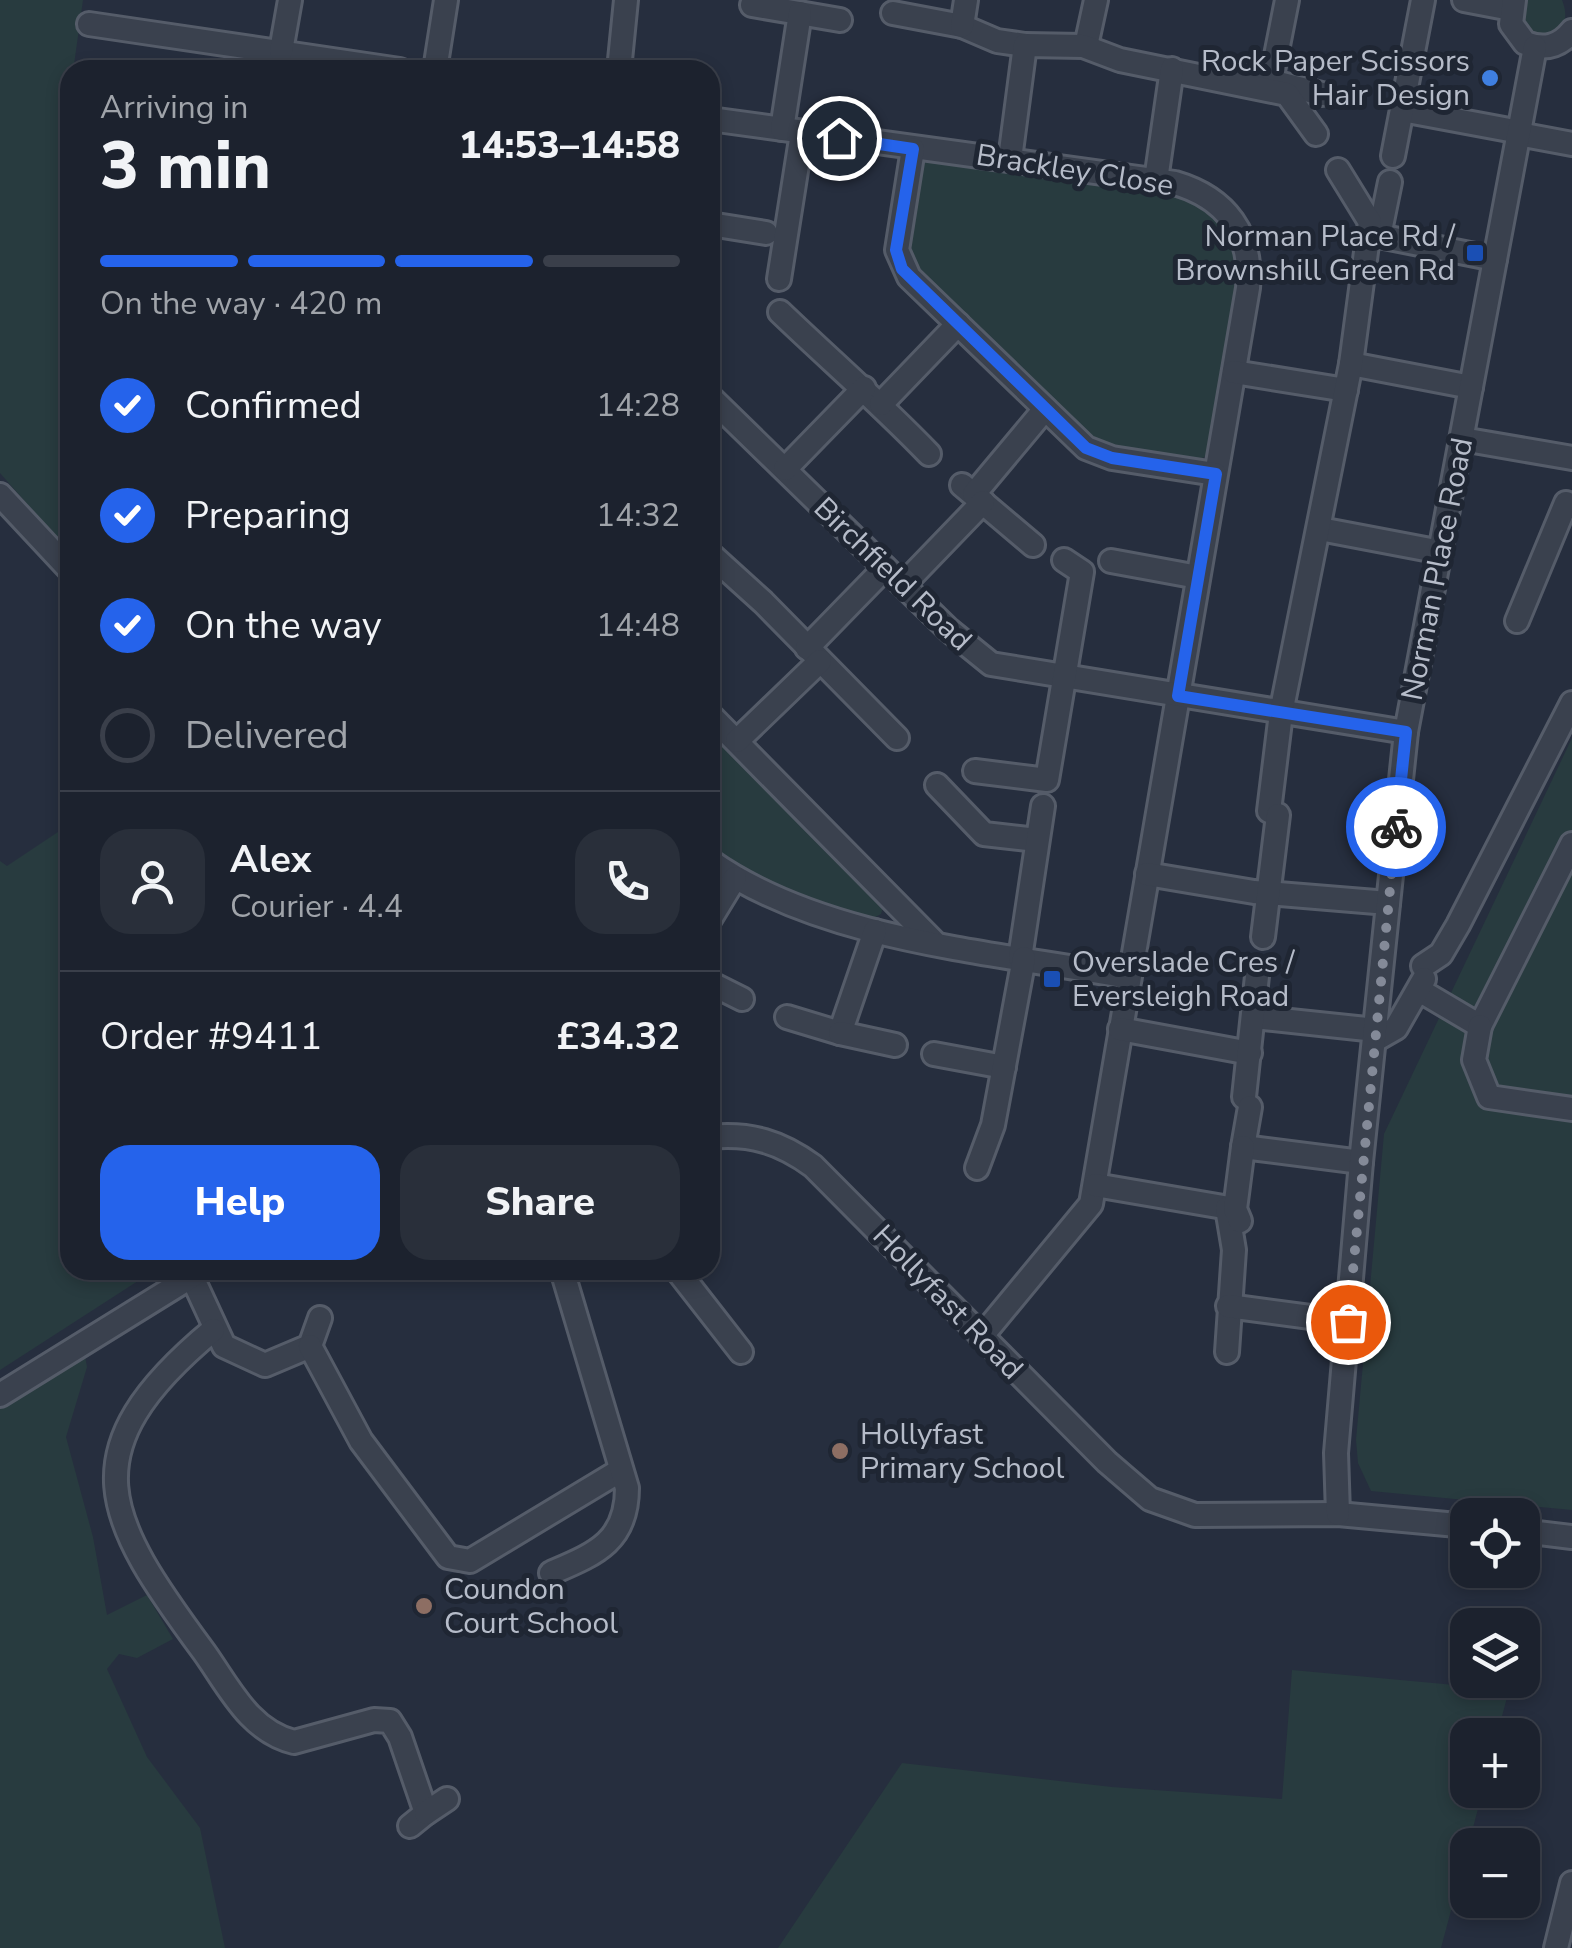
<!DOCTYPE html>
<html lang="en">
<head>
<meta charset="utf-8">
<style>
  :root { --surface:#1c222e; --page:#292f3a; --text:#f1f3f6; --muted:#a0a4aa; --line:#3a3f4a; --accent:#2563eb }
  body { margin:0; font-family:"Nunito Sans",sans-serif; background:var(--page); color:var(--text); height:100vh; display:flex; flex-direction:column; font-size:38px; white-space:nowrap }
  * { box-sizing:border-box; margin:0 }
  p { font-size:32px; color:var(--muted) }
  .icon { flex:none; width:55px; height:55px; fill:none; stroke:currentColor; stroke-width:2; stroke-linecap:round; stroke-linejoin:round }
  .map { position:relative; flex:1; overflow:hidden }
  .details { position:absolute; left:60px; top:60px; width:660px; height:1220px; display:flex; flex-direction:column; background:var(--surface); border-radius:30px; box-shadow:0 5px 15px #0003,0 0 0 2px var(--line) }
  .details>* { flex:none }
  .buttons { position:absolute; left:1450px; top:1498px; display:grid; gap:20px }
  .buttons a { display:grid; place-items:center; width:90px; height:90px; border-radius:20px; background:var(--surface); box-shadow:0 5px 15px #0003,0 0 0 2px var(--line); font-size:50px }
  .pin { position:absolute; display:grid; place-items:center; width:85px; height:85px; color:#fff; margin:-42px; border:5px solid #fff; border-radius:50%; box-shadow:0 2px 10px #0007 }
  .courier { position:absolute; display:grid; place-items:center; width:100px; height:100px; margin:-50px; border:8px solid #2563eb; border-radius:50%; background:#fff; color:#222; box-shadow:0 2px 12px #0007 }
  .summary em { font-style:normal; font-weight:800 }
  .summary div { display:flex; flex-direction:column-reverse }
  .summary { display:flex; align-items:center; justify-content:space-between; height:170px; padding:0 40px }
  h1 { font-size:65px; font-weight:800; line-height:75px }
  .bar { display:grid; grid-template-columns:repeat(4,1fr); gap:15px 10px; align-content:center; height:120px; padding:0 40px }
  .bar i { height:12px; border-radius:8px; background:var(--line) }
  .bar .on { background:var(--accent) }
  .bar p { grid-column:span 4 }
  .line { display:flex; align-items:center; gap:25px; padding:0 40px; border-top:2px solid var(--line) }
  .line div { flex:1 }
  .round { display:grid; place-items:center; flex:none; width:105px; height:105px; border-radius:30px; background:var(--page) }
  ol { padding:0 40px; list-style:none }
  li { display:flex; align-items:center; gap:30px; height:110px }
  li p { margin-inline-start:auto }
  li .icon { padding:10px; border-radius:50%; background:var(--accent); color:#fff; stroke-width:4 }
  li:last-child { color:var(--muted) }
  li i { width:55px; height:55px; border:5px solid var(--line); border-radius:50% }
  .action { display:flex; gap:20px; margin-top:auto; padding:20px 40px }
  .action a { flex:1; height:115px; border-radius:30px; background:var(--accent); color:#fff; font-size:40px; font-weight:800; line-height:115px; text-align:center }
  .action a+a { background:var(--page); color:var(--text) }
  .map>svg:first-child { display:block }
  .green { fill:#283b3f }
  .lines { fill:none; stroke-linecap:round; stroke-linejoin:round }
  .minor-casing { stroke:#555c69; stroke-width:28 }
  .minor { stroke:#3a414e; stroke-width:22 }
  .done { stroke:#848a98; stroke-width:10; stroke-dasharray:0 18 }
  .route { stroke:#2563eb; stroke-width:12 }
  .shop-dot { fill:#3f7fe0; stroke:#1f2633; stroke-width:4 }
  .transit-dot { fill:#1a4fb4; stroke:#1f2633; stroke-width:4 }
  .education-dot { fill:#8d6e63; stroke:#1f2633; stroke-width:4 }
  .labels { text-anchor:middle; stroke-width:10; stroke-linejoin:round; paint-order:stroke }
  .poi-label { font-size:30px; fill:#b6bcc9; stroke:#1f2633; text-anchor:start }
  .street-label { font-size:30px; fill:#b6bcc9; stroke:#1f2633 }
</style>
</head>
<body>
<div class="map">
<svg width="1572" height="1948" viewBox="0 0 1572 1948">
  <rect width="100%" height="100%" fill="#262e3e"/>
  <g class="green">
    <path d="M 0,0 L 83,0 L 68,108 L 70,553 L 0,473 Z"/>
    <path d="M 1524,0 L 1562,0 C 1572,25 1558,34 1535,37 L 1523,28 Z"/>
    <path d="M 927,159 L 1176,190 L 1222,216 L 1244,273 L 1208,455 L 1197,461 L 1097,445 L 915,271 L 905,247 L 922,163 Z"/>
    <path d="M 710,729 L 884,904 L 881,914 L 872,919 L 790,893 L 710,849 Z"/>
    <path d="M 1572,738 L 1572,1510 L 1371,1491 L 1358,1463 L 1356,1440 L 1384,1134 Z"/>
    <path d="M 70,824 L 70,1270 L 155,1270 L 0,1370 L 0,861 L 7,866 Z"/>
    <path d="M 85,1356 L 87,1367 L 66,1437 L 93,1537 L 107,1615 L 147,1595 L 173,1639 L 137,1658 L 119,1654 L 107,1669 L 147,1757 L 200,1828 L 225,1948 L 0,1948 L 0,1405 Z"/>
    <path d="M 1292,1670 L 1509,1690 L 1497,1735 L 1468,1735 L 1468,1790 L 1483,1790 L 1441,1948 L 778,1948 L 902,1763 L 1112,1787 L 1282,1799 Z"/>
  </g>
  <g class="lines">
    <g class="minor-casing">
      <g id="minor">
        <path d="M 1464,0 L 1511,9"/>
        <path d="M 1514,0 L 1511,24 L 1525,43 C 1544,50 1559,47 1572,31"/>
        <path d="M 752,5 L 840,20"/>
        <path d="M 893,13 L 962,26 L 997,41 L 1025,45"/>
        <path d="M 89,24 L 400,70"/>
        <path d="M 962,26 L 966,0"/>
        <path d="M 1086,46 L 1096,0"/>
        <path d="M 281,51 L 290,0"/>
        <path d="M 435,70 L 446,0"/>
        <path d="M 619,70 L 626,0"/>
        <path d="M 1249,76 L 1271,81 L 1287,0"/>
        <path d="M 1274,82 L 1322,94"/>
        <path d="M 1402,110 L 1520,132"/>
        <path d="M 710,119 L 1175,183 C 1226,198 1253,234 1248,288 L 1091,1204 L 981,1337"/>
        <path d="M 782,129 L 800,13"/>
        <path d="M 1519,134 L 1572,144"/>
        <path d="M 913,149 L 897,250 L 909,277 L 1086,448 L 1112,458 L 1215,474"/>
        <path d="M 1393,156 L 1423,0"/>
        <path d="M 1010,159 L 1025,45 L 1083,46 L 1120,60 L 1287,94 L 1316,134"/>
        <path d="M 1156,180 L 1172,69"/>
        <path d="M 1390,182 L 1379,236 L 1495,259"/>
        <path d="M 710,224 L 766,233"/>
        <path d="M 779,279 L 802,133"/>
        <path d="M 780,312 C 830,360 881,404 929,454"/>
        <path d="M 1351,364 L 1471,387"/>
        <path d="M 1234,372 L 1346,390"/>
        <path d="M 710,397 L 949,630 L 991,664 L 1406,732"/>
        <path d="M 881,404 L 958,324"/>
        <path d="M 1462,439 L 1572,458"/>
        <path d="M 785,469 L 864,388"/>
        <path d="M 962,485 L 1033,545"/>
        <path d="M 974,494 L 1045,409"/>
        <path d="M 0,495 L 70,570"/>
        <path d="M 1320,529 L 1441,552"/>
        <path d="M 710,554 L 763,602 L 897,738"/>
        <path d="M 1111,561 L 1198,577"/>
        <path d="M 903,585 L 983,502"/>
        <path d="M 1517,621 L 1566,503 L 1572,507"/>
        <path d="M 807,648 L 885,568"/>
        <path d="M 710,715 L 933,941"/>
        <path d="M 737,741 L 820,661"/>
        <path d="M 975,771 L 1047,780 L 1082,572 L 1064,560"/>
        <path d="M 937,785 L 984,834 L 1037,840"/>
        <path d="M 1269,811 L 1281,713 L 1351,364 L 1370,222 L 1338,170"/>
        <path d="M 710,861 C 823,941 994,952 1128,977"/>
        <path d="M 1147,874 L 1254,892 L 1388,903"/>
        <path d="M 710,919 L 735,878"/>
        <path d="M 1263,937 L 1278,815"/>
        <path d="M 1020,958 L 1043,806"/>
        <path d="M 1423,966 L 1441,954 L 1458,925 L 1572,703"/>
        <path d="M 710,983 L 742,999"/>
        <path d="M 1419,990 L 1480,1026 L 1572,844"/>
        <path d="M 787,1017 L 840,1033 L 875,931"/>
        <path d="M 1254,1017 L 1376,1030"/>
        <path d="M 1480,1026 L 1474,1060 L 1489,1097 L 1572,1109"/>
        <path d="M 1120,1029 L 1250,1053"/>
        <path d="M 840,1033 L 895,1045"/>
        <path d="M 1375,1040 L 1396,1028 L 1424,979"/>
        <path d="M 934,1054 L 1004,1067"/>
        <path d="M 1244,1097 L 1257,976"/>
        <path d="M 1250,1107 L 1243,1147 L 1361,1162"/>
        <path d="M 710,1137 C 751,1133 780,1142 813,1166 L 1107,1462 L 1150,1499 L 1195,1515 L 1338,1514 L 1468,1526"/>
        <path d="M 977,1168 L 993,1125 L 1024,958"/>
        <path d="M 1095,1185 L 1235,1209"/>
        <path d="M 1227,1208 L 1234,1250 L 1227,1352"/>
        <path d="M 1240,1221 L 1235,1209 L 1243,1147"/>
        <path d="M 677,1270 L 741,1352"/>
        <path d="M 192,1277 L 224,1346 L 265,1365 L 310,1346 L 320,1318"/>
        <path d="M 1228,1306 L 1348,1322"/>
        <path d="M 213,1330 C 66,1452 105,1518 204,1652 C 229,1687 249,1731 294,1742 L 374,1720 L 390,1721 L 400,1737 L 426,1813 L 410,1826"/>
        <path d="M 310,1346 L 361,1441 L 448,1557 L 470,1561 L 621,1470"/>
        <path d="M 0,1395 L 202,1270"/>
        <path d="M 1338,1514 L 1336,1453 L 1361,1162 L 1406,732 L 1535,47"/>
        <path d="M 1522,1531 L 1572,1537"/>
        <path d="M 551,1573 C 595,1554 627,1542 627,1488 L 562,1270"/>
        <path d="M 426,1813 L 447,1799"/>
        <path d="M 1556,1948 L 1572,1883"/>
      </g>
    </g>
    <use href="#minor" class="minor"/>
  </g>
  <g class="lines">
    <path class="done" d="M 1348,1322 L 1396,827"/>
    <path class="route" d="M 839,138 L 913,149 L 896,250 L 902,269 L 1086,448 L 1112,458 L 1216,474 L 1178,696 L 1406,732 L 1396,827"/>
  </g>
  <circle class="shop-dot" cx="1490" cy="78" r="10"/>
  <g class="transit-dot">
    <rect x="1465" y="243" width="20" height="20" rx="5"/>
    <rect x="1042" y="969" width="20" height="20" rx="5"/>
  </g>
  <g class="education-dot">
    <circle cx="840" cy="1451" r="10"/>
    <circle cx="424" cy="1606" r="10"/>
  </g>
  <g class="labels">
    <g class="poi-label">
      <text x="1470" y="71" text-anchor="end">Rock Paper Scissors<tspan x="1470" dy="34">Hair Design</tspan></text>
      <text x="1455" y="246" text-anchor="end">Norman Place Rd /<tspan x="1455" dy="34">Brownshill Green Rd</tspan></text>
      <text x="1072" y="972">Overslade Cres /<tspan x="1072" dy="34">Eversleigh Road</tspan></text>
      <text x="860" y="1444">Hollyfast<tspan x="860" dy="34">Primary School</tspan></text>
      <text x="444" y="1599">Coundon<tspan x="444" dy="34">Court School</tspan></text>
    </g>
    <g class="street-label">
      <text transform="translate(1075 170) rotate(9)" y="10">Brackley Close</text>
      <text transform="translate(1437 569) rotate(-79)" y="10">Norman Place Road</text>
      <text transform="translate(893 574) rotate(44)" y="10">Birchfield Road</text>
      <text transform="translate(948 1302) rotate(46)" y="10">Hollyfast Road</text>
    </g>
  </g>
</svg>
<div class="buttons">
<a><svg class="icon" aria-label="locate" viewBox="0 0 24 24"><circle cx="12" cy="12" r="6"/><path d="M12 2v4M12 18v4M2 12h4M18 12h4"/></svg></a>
<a><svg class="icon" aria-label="layers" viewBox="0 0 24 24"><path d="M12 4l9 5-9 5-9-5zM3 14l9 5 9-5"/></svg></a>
<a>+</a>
<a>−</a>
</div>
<div class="pin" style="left:1348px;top:1322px;background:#ea580c"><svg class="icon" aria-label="bag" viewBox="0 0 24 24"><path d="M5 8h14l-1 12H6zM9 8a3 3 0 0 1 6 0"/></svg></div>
<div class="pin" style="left:839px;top:138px;background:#1f2937"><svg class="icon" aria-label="home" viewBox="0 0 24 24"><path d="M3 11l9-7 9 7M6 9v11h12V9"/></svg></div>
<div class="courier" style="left:1396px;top:827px"><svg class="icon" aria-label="bike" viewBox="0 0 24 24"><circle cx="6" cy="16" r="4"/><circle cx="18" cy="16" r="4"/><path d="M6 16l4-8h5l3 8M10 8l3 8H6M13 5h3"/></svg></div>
<section class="details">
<div class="summary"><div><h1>3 min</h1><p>Arriving in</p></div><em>14:53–14:58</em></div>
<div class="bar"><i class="on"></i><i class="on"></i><i class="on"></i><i></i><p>On the way · 420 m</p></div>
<ol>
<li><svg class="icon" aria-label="check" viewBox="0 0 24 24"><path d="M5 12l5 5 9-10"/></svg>Confirmed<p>14:28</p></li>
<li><svg class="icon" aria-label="check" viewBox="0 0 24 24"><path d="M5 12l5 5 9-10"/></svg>Preparing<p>14:32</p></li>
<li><svg class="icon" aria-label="check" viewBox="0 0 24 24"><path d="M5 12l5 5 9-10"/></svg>On the way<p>14:48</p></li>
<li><i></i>Delivered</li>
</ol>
<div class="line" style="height:180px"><a class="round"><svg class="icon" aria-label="person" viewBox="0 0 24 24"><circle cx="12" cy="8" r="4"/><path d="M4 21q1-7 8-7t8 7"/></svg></a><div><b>Alex</b><p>Courier · 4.4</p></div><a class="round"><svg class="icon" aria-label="phone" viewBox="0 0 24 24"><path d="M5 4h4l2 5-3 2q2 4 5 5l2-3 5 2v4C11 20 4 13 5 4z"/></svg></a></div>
<div class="line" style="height:130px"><div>Order #9411</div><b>£34.32</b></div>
<div class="action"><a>Help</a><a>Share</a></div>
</section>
</div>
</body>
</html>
